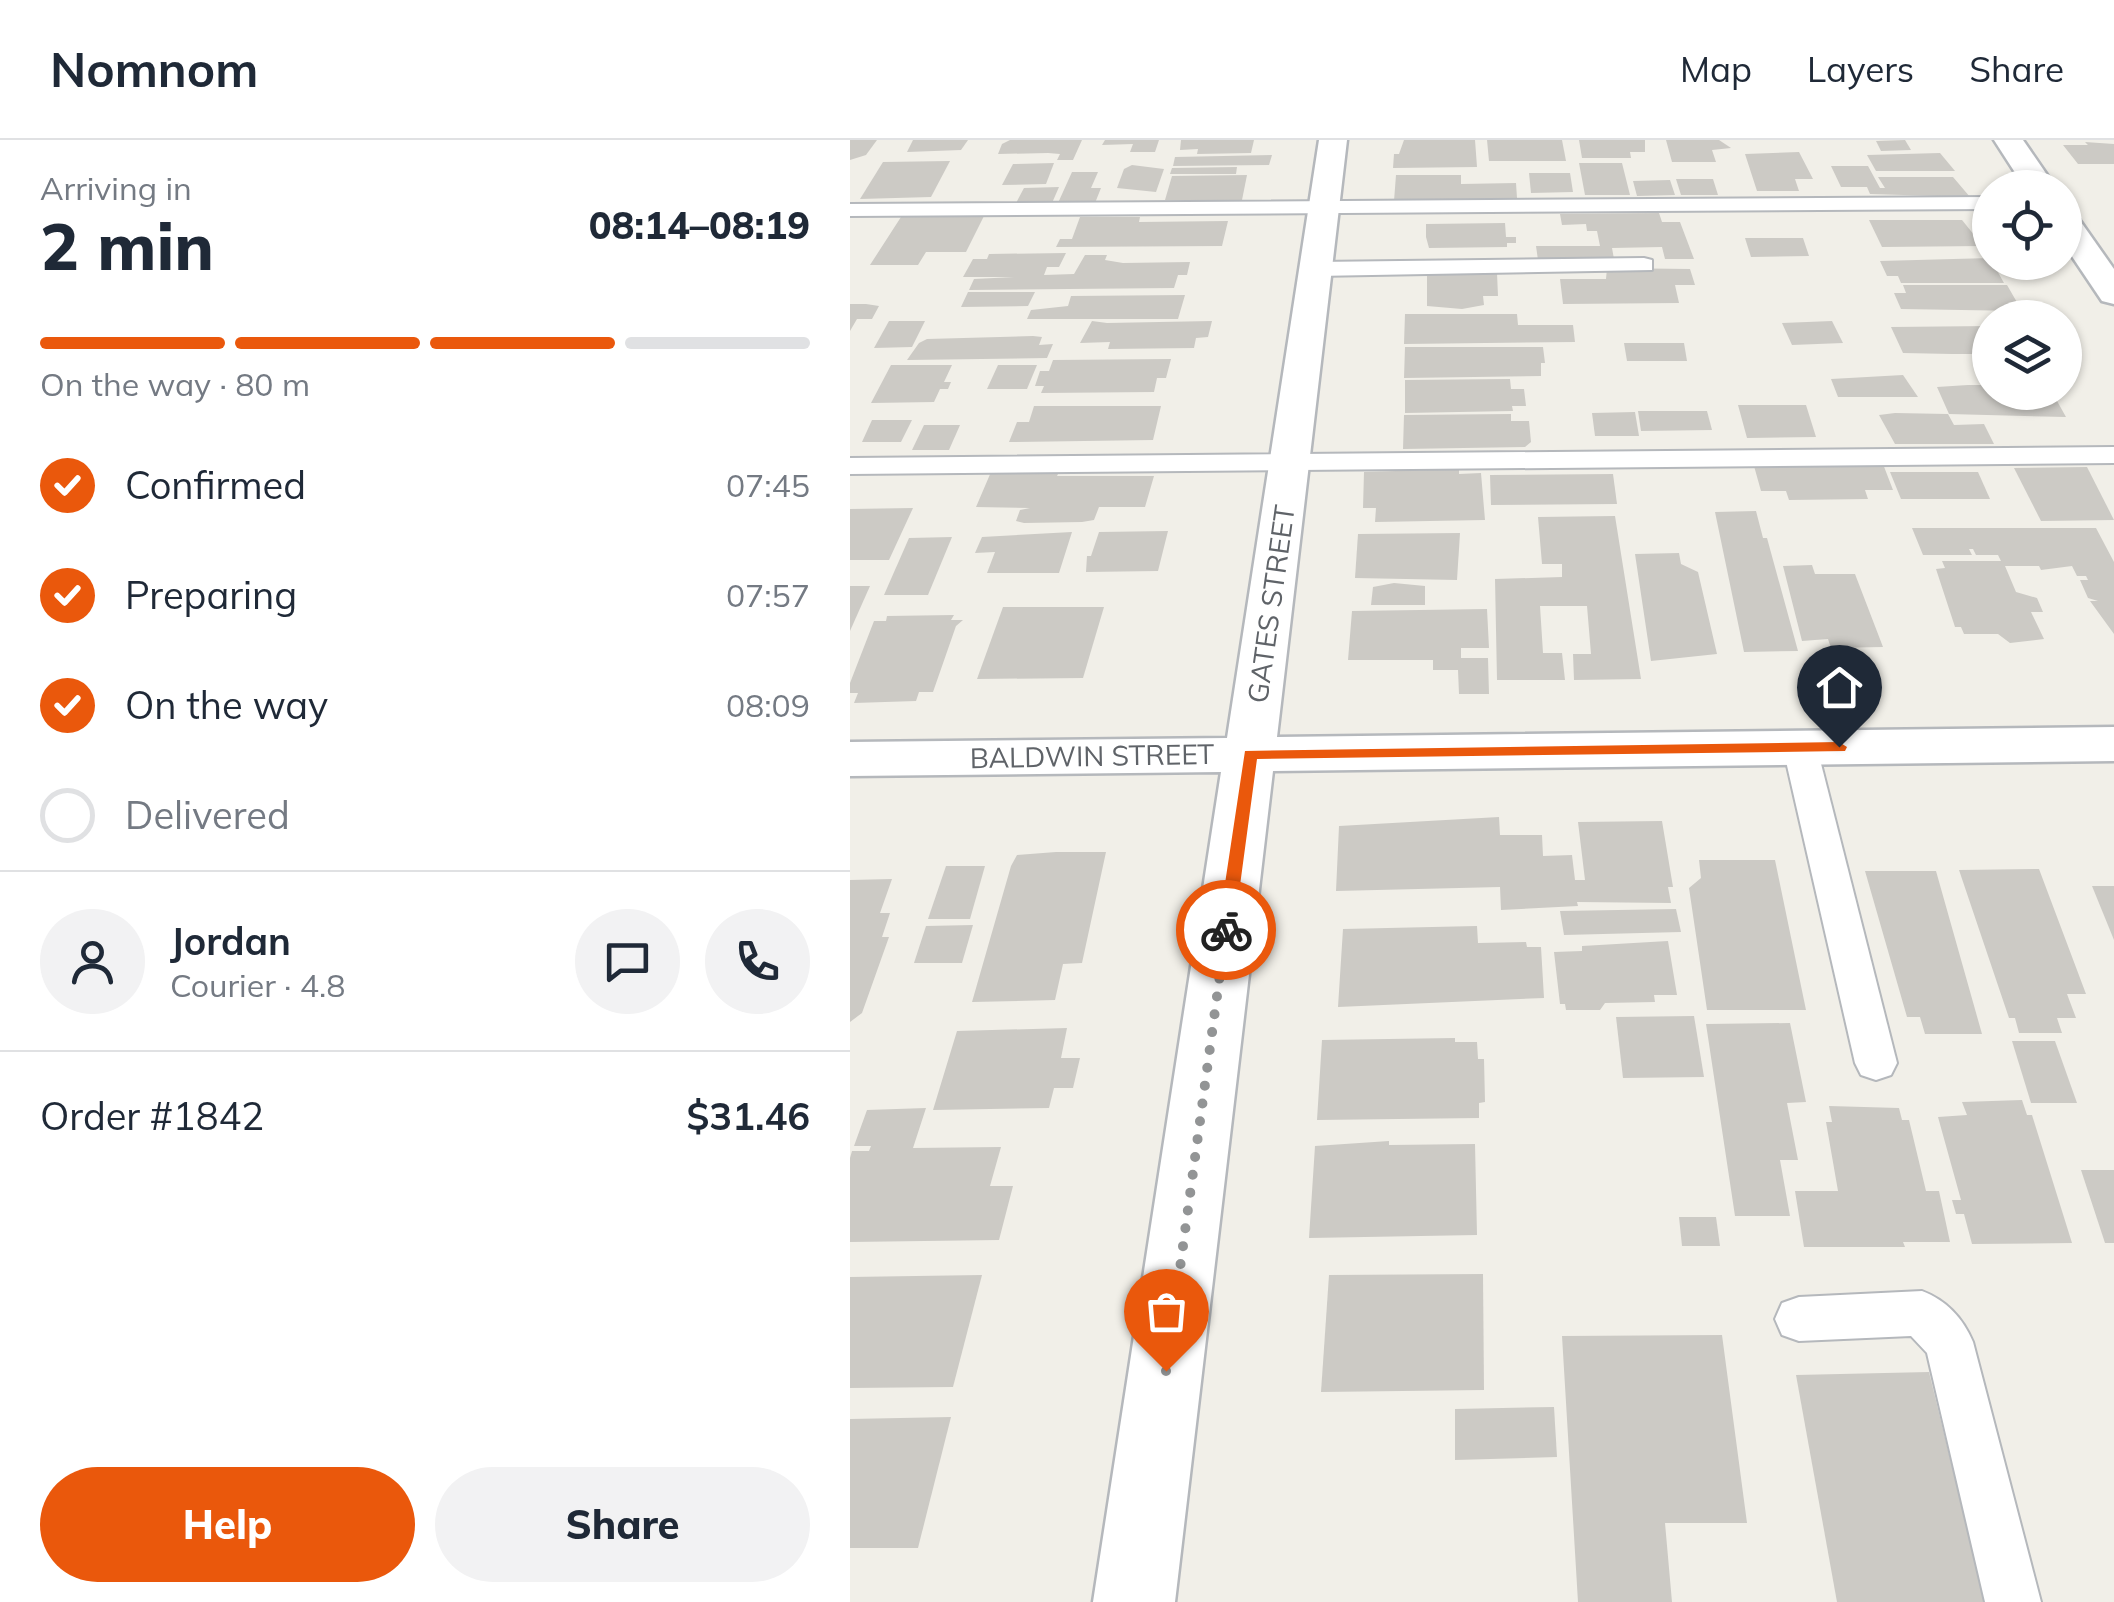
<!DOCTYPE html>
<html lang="en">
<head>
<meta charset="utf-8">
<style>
  :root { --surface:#fff; --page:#f2f2f3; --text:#1f2937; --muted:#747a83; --line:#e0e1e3; --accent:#ea580c }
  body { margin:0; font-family:Mulish,sans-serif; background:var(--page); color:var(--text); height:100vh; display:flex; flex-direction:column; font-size:38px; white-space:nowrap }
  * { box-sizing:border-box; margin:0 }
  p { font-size:32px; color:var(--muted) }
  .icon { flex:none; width:55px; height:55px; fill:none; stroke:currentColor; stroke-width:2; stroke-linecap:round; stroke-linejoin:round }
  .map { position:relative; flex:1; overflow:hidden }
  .drawer { display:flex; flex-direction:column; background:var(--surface); width:850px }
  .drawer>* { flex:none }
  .tools { position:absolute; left:1122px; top:30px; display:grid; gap:20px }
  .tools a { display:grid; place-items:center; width:110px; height:110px; border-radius:50%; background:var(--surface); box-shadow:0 2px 8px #0004; font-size:50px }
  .pin { position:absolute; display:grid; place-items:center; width:85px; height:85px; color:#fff; margin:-102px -42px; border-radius:50% 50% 50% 0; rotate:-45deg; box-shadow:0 0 10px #0007 }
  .pin .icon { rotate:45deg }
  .courier { position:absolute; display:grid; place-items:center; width:100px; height:100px; margin:-50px; border:8px solid #ea580c; border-radius:50%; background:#fff; color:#222; box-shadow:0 2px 12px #0007 }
  .overview em { font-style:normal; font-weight:800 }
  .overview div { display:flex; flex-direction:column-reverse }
  .overview { display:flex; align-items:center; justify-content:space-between; height:170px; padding:0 40px }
  h1 { font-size:65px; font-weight:800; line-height:75px }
  .bar { display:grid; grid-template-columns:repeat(4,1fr); gap:15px 10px; align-content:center; height:120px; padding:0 40px }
  .bar i { height:12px; border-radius:8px; background:var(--line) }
  .bar .selected { background:var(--accent) }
  .bar p { grid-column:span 4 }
  .line { display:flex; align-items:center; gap:25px; padding:0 40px; border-top:2px solid var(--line) }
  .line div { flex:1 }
  .round { display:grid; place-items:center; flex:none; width:105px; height:105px; border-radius:52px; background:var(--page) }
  ol { padding:0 40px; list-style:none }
  li { display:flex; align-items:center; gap:30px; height:110px }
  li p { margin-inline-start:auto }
  li .icon { padding:10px; border-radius:50%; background:var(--accent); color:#fff; stroke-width:4 }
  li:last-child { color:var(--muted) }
  li i { width:55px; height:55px; border:5px solid var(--line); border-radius:50% }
  .primary-button { display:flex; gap:20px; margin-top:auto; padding:20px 40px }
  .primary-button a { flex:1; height:115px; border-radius:60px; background:var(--accent); color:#fff; font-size:40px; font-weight:800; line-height:115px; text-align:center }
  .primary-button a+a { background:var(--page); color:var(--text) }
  header { display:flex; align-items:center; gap:60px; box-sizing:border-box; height:140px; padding:0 50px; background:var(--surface); border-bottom:2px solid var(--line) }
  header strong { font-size:48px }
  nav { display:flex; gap:55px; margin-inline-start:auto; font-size:35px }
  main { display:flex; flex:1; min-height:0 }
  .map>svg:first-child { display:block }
  .building { fill:#cccac5 }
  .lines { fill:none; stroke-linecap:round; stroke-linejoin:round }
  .service-casing { stroke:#b5b8bc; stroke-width:4 }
  .minor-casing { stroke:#b5b8bc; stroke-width:5 }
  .service { fill:#fff; fill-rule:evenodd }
  .minor { fill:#fff; fill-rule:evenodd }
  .route { fill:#ea580c }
  .done { stroke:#929495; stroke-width:10; stroke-dasharray:0 18 }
  .labels { text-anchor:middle; stroke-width:10; stroke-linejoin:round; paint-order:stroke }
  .street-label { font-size:28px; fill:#5f6368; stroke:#fff }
</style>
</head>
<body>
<header>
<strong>Nomnom</strong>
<nav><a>Map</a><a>Layers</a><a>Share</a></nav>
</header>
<main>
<section class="drawer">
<div class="overview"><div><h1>2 min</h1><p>Arriving in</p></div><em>08:14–08:19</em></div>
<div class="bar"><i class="selected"></i><i class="selected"></i><i class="selected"></i><i></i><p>On the way · 80 m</p></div>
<ol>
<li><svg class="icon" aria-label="check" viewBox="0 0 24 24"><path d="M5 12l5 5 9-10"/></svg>Confirmed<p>07:45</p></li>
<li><svg class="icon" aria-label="check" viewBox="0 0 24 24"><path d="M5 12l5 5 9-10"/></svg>Preparing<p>07:57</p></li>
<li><svg class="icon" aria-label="check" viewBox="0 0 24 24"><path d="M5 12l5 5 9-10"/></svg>On the way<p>08:09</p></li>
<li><i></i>Delivered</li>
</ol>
<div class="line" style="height:180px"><a class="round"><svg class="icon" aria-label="person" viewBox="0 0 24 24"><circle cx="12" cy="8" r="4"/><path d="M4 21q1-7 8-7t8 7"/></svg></a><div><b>Jordan</b><p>Courier · 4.8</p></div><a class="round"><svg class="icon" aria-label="chat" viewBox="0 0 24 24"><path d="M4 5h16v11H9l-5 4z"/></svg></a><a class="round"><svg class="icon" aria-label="phone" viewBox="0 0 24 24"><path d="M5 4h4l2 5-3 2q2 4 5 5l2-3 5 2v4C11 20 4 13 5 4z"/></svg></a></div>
<div class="line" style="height:130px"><div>Order #1842</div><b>$31.46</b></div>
<div class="primary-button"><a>Help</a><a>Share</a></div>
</section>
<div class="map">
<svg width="1264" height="1462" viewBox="0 0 1264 1462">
  <rect width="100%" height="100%" fill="#f1efe8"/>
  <g class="building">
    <path d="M 0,0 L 27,0 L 16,15 L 0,20 Z"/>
    <path d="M 63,0 L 118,0 L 111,10 L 57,12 Z"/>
    <path d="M 160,0 L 232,0 L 223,20 L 207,20 L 210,14 L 198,13 L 148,14 L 152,4 Z"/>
    <path d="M 255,0 L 309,0 L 305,12 L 280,12 L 283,4 L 252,5 Z"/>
    <path d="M 331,0 L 404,0 L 401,13 L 347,14 L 348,9 L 330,10 Z"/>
    <path d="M 554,0 L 625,0 L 627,27 L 543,28 L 544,14 L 549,14 Z"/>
    <path d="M 637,0 L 712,0 L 716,21 L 639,21 Z"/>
    <path d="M 729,0 L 795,0 L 795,12 L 780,12 L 781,18 L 732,18 Z"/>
    <path d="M 816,0 L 869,0 L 881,8 L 862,10 L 866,22 L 822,22 Z"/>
    <path d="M 1055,0 L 1061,10 L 1031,11 L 1026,1 Z"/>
    <path d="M 1235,2 L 1264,4 L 1264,24 L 1228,24 L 1213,5 L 1238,5 Z"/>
    <path d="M 949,12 L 963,39 L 945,39 L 949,51 L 907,51 L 895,14 Z"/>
    <path d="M 1090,13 L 1105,31 L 1026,31 L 1017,15 Z"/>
    <path d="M 422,15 L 419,25 L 323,26 L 325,17 Z"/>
    <path d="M 100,21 L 81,57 L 10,59 L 33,22 Z"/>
    <path d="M 204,23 L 196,44 L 152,45 L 163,24 Z"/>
    <path d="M 729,23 L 772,23 L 780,55 L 735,55 Z"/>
    <path d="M 282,25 L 314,29 L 306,52 L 267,48 L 274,29 Z"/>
    <path d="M 981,26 L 1018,26 L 1030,48 L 1035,48 L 1028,37 L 1103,37 L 1120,57 L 1020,54 L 1017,47 L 991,47 Z"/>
    <path d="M 387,27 L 386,34 L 320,34 L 322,28 Z"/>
    <path d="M 222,32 L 248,32 L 241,48 L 251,48 L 245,63 L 208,63 Z"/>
    <path d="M 679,33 L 720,33 L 723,52 L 681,53 Z"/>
    <path d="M 397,35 L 392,60 L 315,60 L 322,36 Z"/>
    <path d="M 546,35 L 611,35 L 611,44 L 666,43 L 667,58 L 544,61 Z"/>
    <path d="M 826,39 L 863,39 L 868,55 L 831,55 Z"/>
    <path d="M 820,40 L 825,55 L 787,56 L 783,41 Z"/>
    <path d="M 209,47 L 202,63 L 166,63 L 174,48 Z"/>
    <path d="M 809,73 L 812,82 L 830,82 L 844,119 L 815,119 L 812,107 L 762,108 L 764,119 L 688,120 L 686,106 L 750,106 L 747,91 L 737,91 L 736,84 L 712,85 L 710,74 Z"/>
    <path d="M 134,76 L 116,112 L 76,112 L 68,125 L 20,125 L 51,77 Z"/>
    <path d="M 230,77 L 290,77 L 289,82 L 378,81 L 372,106 L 206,107 L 210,99 L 222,99 Z"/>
    <path d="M 1019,80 L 1112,80 L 1133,106 L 1032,107 Z"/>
    <path d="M 655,83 L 656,97 L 666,97 L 666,103 L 657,103 L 657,107 L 579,108 L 576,97 L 576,84 Z"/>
    <path d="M 895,98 L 953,98 L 959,116 L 901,117 Z"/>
    <path d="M 216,113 L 209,127 L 197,127 L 194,135 L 224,134 L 235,115 L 257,115 L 255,120 L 273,123 L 340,122 L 337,135 L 328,135 L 324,148 L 119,150 L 124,139 L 164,137 L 113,137 L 123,119 L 137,119 L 139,114 Z"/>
    <path d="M 1140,118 L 1154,143 L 1051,143 L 1048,136 L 1037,136 L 1030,121 Z"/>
    <path d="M 757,128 L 840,129 L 845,145 L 825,145 L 829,163 L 713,164 L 710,139 L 756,139 Z"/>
    <path d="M 577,132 L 647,133 L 648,156 L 633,156 L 634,165 L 612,169 L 577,166 Z"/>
    <path d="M 1053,145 L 1157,145 L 1172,171 L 1051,169 L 1044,153 L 1056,153 Z"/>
    <path d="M 118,152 L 185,152 L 178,166 L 111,167 Z"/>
    <path d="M 335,155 L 328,179 L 177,179 L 181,170 L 218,166 L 221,156 Z"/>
    <path d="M 0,164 L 16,164 L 29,166 L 22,179 L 7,179 L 0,191 Z"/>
    <path d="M 555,174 L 667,174 L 668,185 L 723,185 L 725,202 L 554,204 Z"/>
    <path d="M 39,181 L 75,181 L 62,207 L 24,208 Z"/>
    <path d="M 242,181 L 257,183 L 362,181 L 358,197 L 346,198 L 344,208 L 258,209 L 260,202 L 230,203 Z"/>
    <path d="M 982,181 L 993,203 L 942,205 L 932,183 Z"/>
    <path d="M 1140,186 L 1140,214 L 1102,214 L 1053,213 L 1041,187 Z"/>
    <path d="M 183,196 L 192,197 L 189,205 L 203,204 L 197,218 L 57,220 L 69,203 L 77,199 Z"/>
    <path d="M 774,203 L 834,203 L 837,221 L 777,221 Z"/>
    <path d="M 555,207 L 693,207 L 695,223 L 691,223 L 691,236 L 554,238 Z"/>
    <path d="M 321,219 L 316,238 L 307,238 L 304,252 L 191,253 L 194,246 L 185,246 L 190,231 L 199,231 L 203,220 Z"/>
    <path d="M 41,225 L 102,225 L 94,242 L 101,242 L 98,249 L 90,249 L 84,262 L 21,263 Z"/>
    <path d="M 148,225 L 187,225 L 177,249 L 137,249 Z"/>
    <path d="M 1053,235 L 1068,257 L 988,257 L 981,239 Z"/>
    <path d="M 660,239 L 661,249 L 674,249 L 676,266 L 662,266 L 663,271 L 555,273 L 555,240 Z"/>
    <path d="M 1118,245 L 1140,245 L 1140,252 L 1202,252 L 1216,277 L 1099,274 L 1087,247 Z"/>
    <path d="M 888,265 L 956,265 L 966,297 L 897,298 Z"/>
    <path d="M 184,266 L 311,266 L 303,300 L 159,302 L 167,282 L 179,282 Z"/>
    <path d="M 788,271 L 857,271 L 862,290 L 791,291 Z"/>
    <path d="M 785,272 L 789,296 L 745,296 L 742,273 Z"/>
    <path d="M 1045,273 L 1098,274 L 1104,285 L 1134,284 L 1144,304 L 1045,304 L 1029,275 Z"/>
    <path d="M 661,274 L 661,281 L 679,281 L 681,302 L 675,307 L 553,309 L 554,275 Z"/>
    <path d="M 22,280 L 62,280 L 51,302 L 12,302 Z"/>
    <path d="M 74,285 L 110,285 L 99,310 L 62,310 Z"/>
    <path d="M 1033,324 L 1043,350 L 1015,350 L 1018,359 L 939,360 L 936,351 L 911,351 L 904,326 Z"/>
    <path d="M 1237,327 L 1264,380 L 1191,381 L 1164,328 Z"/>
    <path d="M 609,329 L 609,334 L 631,333 L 635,380 L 525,382 L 526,368 L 513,368 L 514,332 Z"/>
    <path d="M 141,332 L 209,332 L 207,336 L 304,336 L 295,367 L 249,367 L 244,380 L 232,382 L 174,383 L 166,381 L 170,370 L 180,368 L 126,367 Z"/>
    <path d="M 1040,332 L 1128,332 L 1140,359 L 1051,359 Z"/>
    <path d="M 763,334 L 767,364 L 641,365 L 640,335 Z"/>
    <path d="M 63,368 L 39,420 L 0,420 L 0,369 Z"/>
    <path d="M 906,371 L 913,398 L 917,398 L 948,511 L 894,512 L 865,372 Z"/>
    <path d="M 765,376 L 791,539 L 724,540 L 723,514 L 741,514 L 737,466 L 690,466 L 693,513 L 712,513 L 715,540 L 647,540 L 645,439 L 712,437 L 712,424 L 692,424 L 688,377 Z"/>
    <path d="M 1062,388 L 1246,388 L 1264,422 L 1264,494 L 1240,461 L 1248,461 L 1238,458 L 1230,440 L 1238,440 L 1236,436 L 1227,436 L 1222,426 L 1191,430 L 1189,426 L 1155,426 L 1166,452 L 1187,458 L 1193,472 L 1181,472 L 1194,499 L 1160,503 L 1148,494 L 1114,494 L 1111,487 L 1105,487 L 1086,429 L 1095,428 L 1092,421 L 1151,421 L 1148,415 L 1126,415 L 1123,409 L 1119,409 L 1122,415 L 1073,415 Z"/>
    <path d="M 318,391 L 308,431 L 236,432 L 237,416 L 241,416 L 249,392 Z"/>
    <path d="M 222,392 L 209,433 L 137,433 L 145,412 L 125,413 L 132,397 Z"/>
    <path d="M 610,393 L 607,440 L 505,438 L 508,394 Z"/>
    <path d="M 102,397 L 78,455 L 34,455 L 59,398 Z"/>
    <path d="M 829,413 L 831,424 L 848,432 L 867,514 L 801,521 L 785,414 Z"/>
    <path d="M 962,425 L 965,434 L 1005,434 L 1033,507 L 981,508 L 978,499 L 952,501 L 933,426 Z"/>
    <path d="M 544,443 L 575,446 L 575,465 L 521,465 L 523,447 Z"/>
    <path d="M 0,446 L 20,446 L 0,491 Z"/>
    <path d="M 153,467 L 254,467 L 233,538 L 127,539 Z"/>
    <path d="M 637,469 L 639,508 L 611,508 L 611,518 L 638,518 L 639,554 L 609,554 L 608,530 L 583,530 L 583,520 L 498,520 L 502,471 Z"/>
    <path d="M 104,475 L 101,480 L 113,480 L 106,486 L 83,552 L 69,552 L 66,561 L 4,563 L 8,553 L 0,553 L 0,543 L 24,481 L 36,481 L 37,476 Z"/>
    <path d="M 649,677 L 650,695 L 692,695 L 693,716 L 722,715 L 725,740 L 735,740 L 728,682 L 812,681 L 823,747 L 818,747 L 821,763 L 727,762 L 728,766 L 651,770 L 650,747 L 486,751 L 489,686 Z"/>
    <path d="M 206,712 L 256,712 L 232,823 L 213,824 L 205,860 L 122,862 L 161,726 L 167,715 Z"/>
    <path d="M 849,720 L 925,720 L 956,870 L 857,870 L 839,748 L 851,738 Z"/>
    <path d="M 96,726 L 135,726 L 120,779 L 78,779 Z"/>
    <path d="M 1189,729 L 1236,854 L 1217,854 L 1226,878 L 1207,878 L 1212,893 L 1169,893 L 1165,878 L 1159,878 L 1109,730 Z"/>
    <path d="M 1015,731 L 1086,731 L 1132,894 L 1075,894 L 1070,877 L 1057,877 Z"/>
    <path d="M 42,739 L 30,773 L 40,773 L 32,797 L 39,797 L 12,873 L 0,882 L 0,740 Z"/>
    <path d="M 1242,746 L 1264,746 L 1264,800 Z"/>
    <path d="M 826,769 L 831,792 L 714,795 L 710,771 Z"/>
    <path d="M 123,785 L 112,823 L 64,823 L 76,786 Z"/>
    <path d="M 627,786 L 628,803 L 676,802 L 677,807 L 691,807 L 694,858 L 488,867 L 493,789 Z"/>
    <path d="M 818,801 L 827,855 L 804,855 L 805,862 L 755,863 L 750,870 L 716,870 L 715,864 L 710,864 L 704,812 L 732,811 L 732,806 Z"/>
    <path d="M 844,876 L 854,937 L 773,938 L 766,877 Z"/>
    <path d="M 940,883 L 956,962 L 937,963 L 948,1020 L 930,1020 L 940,1076 L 885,1076 L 856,884 Z"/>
    <path d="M 217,888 L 211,918 L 230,918 L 223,948 L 204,948 L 199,968 L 83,970 L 107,891 Z"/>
    <path d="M 605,898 L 605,902 L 627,902 L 628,919 L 634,919 L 635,962 L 629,963 L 629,978 L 467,980 L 472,900 Z"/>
    <path d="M 1162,901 L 1205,901 L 1227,963 L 1181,963 Z"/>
    <path d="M 1172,960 L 1177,975 L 1182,975 L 1222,1103 L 1122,1104 L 1114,1074 L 1106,1074 L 1102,1060 L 1111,1060 L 1088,977 L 1117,975 L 1112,962 Z"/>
    <path d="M 979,966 L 1049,968 L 1052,980 L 1059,980 L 1076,1051 L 1089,1051 L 1100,1102 L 1053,1102 L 1055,1107 L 954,1107 L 945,1051 L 988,1051 L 976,982 L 982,982 Z"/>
    <path d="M 76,968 L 63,1008 L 151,1007 L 140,1046 L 163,1046 L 149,1100 L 0,1102 L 0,1018 L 2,1011 L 19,1011 L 21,1006 L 4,1006 L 17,970 Z"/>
    <path d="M 539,1001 L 539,1005 L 625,1004 L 627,1095 L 459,1098 L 465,1006 Z"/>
    <path d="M 1231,1030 L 1264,1030 L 1264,1103 L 1255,1103 Z"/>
    <path d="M 829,1077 L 866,1077 L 870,1106 L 832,1106 Z"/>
    <path d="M 633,1134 L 634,1250 L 471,1252 L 479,1135 Z"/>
    <path d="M 132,1135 L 103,1247 L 0,1248 L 0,1137 Z"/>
    <path d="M 872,1195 L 897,1383 L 815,1383 L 822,1462 L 728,1462 L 712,1196 Z"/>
    <path d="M 1079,1232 L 1135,1462 L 987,1462 L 946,1235 Z"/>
    <path d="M 704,1267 L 707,1317 L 605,1320 L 605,1269 Z"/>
    <path d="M 101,1277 L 68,1408 L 0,1408 L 0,1279 Z"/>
  </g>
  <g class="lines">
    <g class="service-casing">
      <g id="service">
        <path d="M 1140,57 L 1140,69 L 0,76 L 0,64 Z"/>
        <path d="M 794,118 L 802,120 L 802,130 L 466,136 L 455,129 L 466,122 Z"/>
        <path d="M 1264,307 L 1264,323 L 0,334 L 0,318 Z"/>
        <path d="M 950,597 L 962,600 L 967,608 L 1047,923 L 1041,935 L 1026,940 L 1011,935 L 1005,923 L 933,608 L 938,600 Z"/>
        <path d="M 1072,1151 C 1096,1160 1113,1178 1123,1202 L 1191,1462 L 1135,1462 L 1077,1213 L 1061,1196 L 949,1201 L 932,1195 L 925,1179 L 932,1163 L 949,1157 Z"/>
      </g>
    </g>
    <g class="minor-casing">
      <g id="minor">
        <path d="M 469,0 L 497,0 L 427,597 L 1264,587 L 1264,621 L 423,631 L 325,1462 L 243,1462 L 371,632 L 0,636 L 0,602 L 377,598 Z"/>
        <path d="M 1144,0 L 1173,0 L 1206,48 L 1175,48 Z"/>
        <path d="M 1215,72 L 1226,75 L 1264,129 L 1264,164 L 1252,161 L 1215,106 Z"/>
      </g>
    </g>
    <use href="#service" class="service"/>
    <use href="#minor" class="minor"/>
  </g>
  <path class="route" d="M 989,602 L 997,607 L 995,611 L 407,619 L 384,790 L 376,796 L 368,790 L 395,611 Z"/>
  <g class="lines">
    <path class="done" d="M 316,1231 L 376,790"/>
  </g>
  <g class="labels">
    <g class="street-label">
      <text transform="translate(421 464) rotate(-82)" y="10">GATES STREET</text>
      <text transform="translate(242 616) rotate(-1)" y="10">BALDWIN STREET</text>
    </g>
  </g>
</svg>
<div class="tools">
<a><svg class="icon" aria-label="locate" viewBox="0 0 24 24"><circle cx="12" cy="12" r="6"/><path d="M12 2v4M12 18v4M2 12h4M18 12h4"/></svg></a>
<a><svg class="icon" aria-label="layers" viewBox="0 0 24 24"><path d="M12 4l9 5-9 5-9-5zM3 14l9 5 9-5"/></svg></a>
</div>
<div class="pin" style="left:316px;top:1231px;background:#ea580c"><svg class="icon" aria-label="bag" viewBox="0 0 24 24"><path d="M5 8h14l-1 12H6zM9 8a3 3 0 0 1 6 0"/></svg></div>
<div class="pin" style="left:989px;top:607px;background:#1f2937"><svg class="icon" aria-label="home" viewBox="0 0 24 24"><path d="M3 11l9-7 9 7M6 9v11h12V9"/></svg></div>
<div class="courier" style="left:376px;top:790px"><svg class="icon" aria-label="bike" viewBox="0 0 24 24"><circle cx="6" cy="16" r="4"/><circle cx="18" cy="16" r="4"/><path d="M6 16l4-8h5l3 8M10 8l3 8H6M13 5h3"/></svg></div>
</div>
</main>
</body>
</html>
